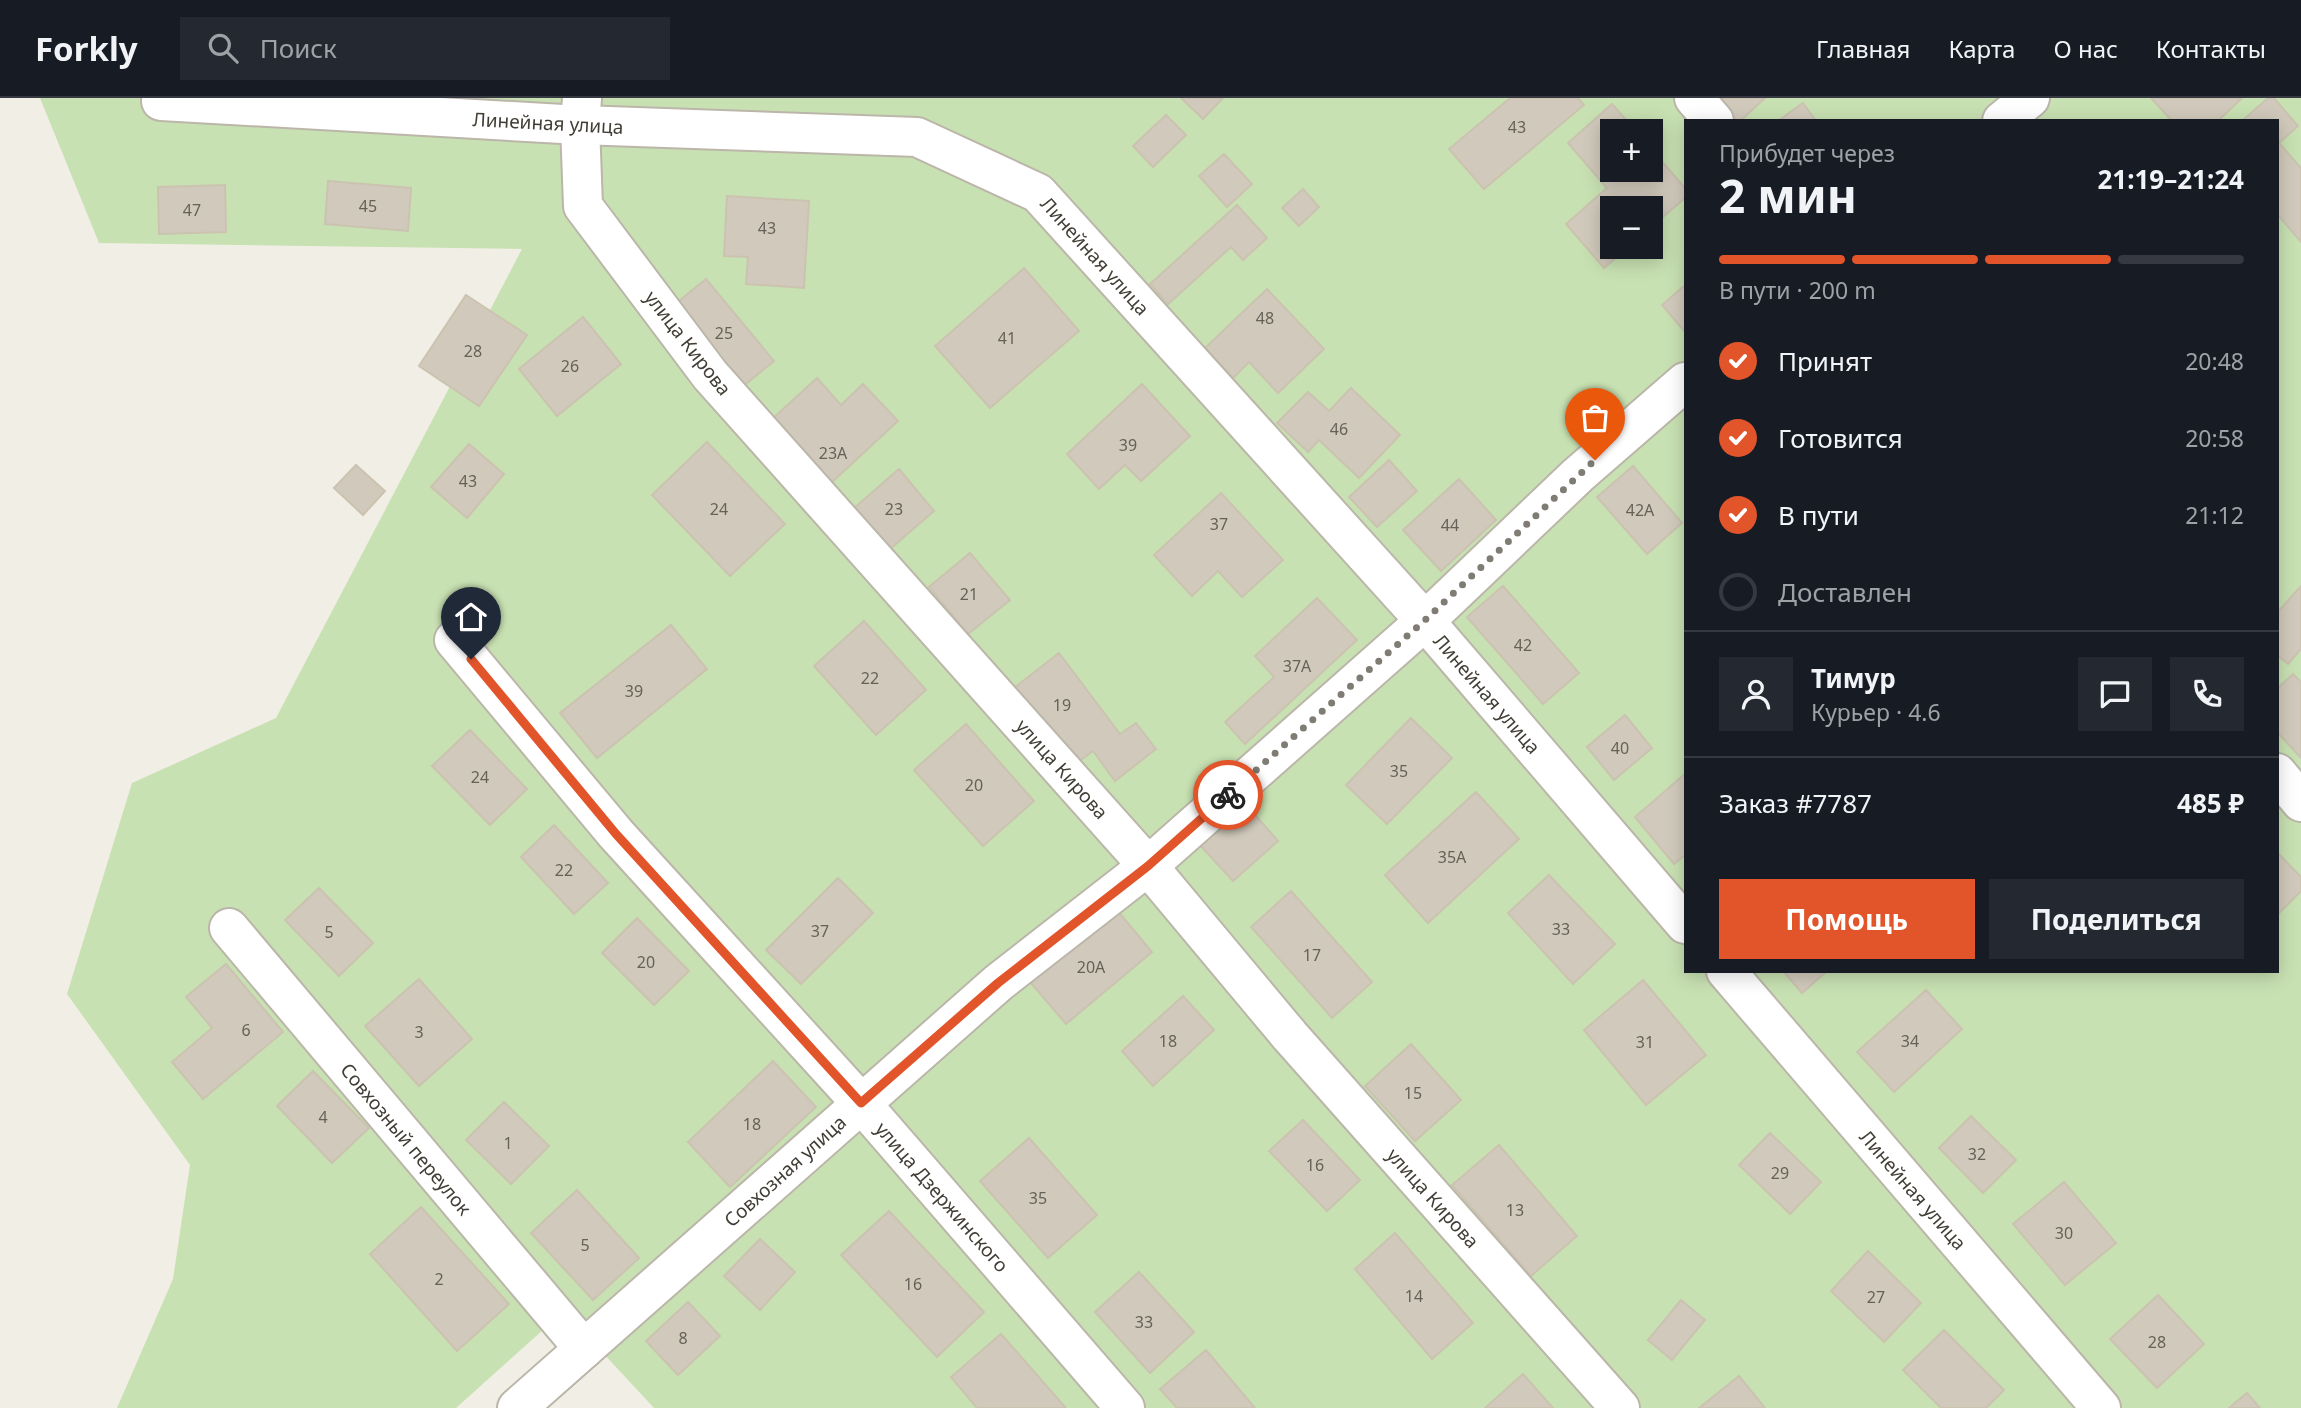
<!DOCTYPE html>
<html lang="ru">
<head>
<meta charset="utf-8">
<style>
  :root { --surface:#171b24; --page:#242831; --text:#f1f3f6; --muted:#9ea1a6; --line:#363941; --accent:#e2552b }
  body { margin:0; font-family:"Noto Sans",sans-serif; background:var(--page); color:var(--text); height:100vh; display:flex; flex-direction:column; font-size:26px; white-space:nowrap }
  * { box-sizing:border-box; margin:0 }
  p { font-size:23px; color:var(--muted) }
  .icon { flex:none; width:38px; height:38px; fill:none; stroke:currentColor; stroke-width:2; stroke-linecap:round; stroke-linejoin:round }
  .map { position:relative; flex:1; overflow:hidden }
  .details { position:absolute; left:1684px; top:21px; width:595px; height:854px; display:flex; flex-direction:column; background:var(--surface); border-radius:0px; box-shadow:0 4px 18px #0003 }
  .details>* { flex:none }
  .tools { position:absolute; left:1600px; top:21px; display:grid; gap:14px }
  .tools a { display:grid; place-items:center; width:63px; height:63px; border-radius:0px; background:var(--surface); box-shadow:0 4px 18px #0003; font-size:35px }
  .pin { position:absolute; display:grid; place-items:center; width:60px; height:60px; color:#fff; margin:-72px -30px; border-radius:50% 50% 50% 0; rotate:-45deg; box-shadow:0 0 7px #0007 }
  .pin .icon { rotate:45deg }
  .courier { position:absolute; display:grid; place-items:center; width:70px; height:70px; margin:-35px; border:5px solid #e2552b; border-radius:50%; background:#fff; color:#222; box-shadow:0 2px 9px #0007 }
  .head em { font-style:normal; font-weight:700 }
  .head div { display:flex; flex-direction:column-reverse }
  .head { display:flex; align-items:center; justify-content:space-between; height:119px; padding:0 35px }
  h1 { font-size:46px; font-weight:700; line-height:52px }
  .bar { display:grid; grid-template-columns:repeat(4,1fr); gap:10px 7px; align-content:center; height:84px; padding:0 35px }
  .bar i { height:9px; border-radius:5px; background:var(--line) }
  .bar .selected { background:var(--accent) }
  .bar p { grid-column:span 4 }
  .line { display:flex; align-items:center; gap:18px; padding:0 35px; border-top:2px solid var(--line) }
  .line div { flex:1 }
  .round { display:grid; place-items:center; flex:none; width:74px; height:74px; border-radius:0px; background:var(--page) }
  ol { padding:0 35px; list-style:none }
  li { display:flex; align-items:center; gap:21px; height:77px }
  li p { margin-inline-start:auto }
  li .icon { padding:7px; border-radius:50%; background:var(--accent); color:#fff; stroke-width:4 }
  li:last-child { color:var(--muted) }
  li i { width:38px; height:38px; border:4px solid var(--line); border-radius:50% }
  .button { display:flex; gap:14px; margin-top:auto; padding:14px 35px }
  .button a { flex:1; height:80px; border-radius:0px; background:var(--accent); color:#fff; font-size:28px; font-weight:700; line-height:80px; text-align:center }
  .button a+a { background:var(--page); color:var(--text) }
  header { display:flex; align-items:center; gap:42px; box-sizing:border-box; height:98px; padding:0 35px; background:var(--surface); border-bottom:2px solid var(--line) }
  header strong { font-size:33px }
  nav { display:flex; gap:38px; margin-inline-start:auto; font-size:24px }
  .search { width:490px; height:63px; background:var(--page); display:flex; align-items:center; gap:18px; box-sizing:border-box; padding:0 24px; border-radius:0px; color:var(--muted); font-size:26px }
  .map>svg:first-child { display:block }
  .green { fill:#c8e1b2; fill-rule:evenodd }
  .building { fill:#d1cabc; stroke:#cbc3b0; stroke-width:2 }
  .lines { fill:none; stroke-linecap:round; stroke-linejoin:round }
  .minor-casing { stroke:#bbb6a9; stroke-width:42 }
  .minor { stroke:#fff; stroke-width:38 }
  .done { stroke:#7f7c73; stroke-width:7; stroke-dasharray:0 12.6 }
  .route { stroke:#e2552b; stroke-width:9 }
  .labels { text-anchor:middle; stroke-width:5; stroke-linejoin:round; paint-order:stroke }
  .number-label { font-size:16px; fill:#666158 }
  .street-label { font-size:19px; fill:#423e36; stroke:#fff }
</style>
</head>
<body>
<header>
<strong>Forkly</strong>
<div class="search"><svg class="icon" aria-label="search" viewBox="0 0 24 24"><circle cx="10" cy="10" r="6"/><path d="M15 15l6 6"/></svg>Поиск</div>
<nav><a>Главная</a><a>Карта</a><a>О нас</a><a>Контакты</a></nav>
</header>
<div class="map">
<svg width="2301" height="1310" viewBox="0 0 2301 1310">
  <rect width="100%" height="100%" fill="#f1eee5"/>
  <path class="green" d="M 40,0 L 2301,0 L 2301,1310 L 654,1310 L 564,1213 L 456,1310 L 117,1310 L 173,1181 L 190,1067 L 67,896 L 132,685 L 276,620 L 522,151 L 99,145 ZM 1685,23 L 2277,23 L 2277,873 L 1685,873 ZM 1612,33 L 1650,33 L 1650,72 L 1612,72 ZM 1612,110 L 1650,110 L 1650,149 L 1612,149 Z"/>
  <g class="building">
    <path d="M 1181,0 L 1223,0 L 1203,21 Z"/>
    <path d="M 1510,0 L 1578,0 L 1584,7 L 1484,91 L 1449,51 Z"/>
    <path d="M 1702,0 L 1765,0 L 1740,23 L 1723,23 Z"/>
    <path d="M 2151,0 L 2242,0 L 2218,23 L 2172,23 Z"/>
    <path d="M 2268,0 L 2274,0 L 2298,28 L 2279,45 L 2301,70 L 2301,144 L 2277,116 L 2277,23 L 2242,23 Z"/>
    <path d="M 1803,5 L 1816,23 L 1778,23 Z"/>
    <path d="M 1612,6 L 1636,33 L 1612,33 L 1612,72 L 1650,72 L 1650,50 L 1685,90 L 1685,100 L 1650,130 L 1650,110 L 1612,110 L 1612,149 L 1629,149 L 1604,170 L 1566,126 L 1607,90 L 1568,45 Z"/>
    <path d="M 1166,17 L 1186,37 L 1153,69 L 1133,48 Z"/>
    <path d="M 1224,56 L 1252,86 L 1227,109 L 1199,78 Z"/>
    <path d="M 328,83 L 411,90 L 408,133 L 325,126 Z"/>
    <path d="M 225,87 L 226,134 L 159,136 L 158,89 Z"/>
    <path d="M 1303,91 L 1319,109 L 1299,128 L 1282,110 Z"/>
    <path d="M 727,98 L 809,103 L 804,190 L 746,186 L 748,159 L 724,158 Z"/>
    <path d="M 1237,107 L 1267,140 L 1243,162 L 1231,149 L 1168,206 L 1150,186 Z"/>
    <path d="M 1024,170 L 1079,233 L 990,310 L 935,248 Z"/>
    <path d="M 706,181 L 774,263 L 742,289 L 674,207 Z"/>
    <path d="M 1685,187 L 1685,234 L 1662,207 Z"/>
    <path d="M 1267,191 L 1324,251 L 1278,295 L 1249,264 L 1233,280 L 1205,250 Z"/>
    <path d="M 466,197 L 527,237 L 479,308 L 419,268 Z"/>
    <path d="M 583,219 L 621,266 L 557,318 L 519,271 Z"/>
    <path d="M 817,280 L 841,307 L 863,286 L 898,323 L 830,386 L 771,322 Z"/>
    <path d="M 1142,286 L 1190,338 L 1141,383 L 1125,367 L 1099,391 L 1067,356 Z"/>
    <path d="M 1351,290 L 1400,337 L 1359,380 L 1319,342 L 1308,354 L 1277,325 L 1308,294 L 1329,313 Z"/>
    <path d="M 707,344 L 785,426 L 730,478 L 652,397 Z"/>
    <path d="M 469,346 L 504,376 L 467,420 L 431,389 Z"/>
    <path d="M 1389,362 L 1417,393 L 1377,429 L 1349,399 Z"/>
    <path d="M 356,367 L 385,393 L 363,417 L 334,390 Z"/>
    <path d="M 1633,368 L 1682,425 L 1647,456 L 1597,399 Z"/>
    <path d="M 899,371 L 934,413 L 889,452 L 854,410 Z"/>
    <path d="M 1459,381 L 1496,422 L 1441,473 L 1403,432 Z"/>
    <path d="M 1221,395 L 1283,462 L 1242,499 L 1218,473 L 1192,498 L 1154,457 Z"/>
    <path d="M 970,455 L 1010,502 L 968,536 L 929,489 Z"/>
    <path d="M 1503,488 L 1579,575 L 1543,606 L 1467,519 Z"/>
    <path d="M 2301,488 L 2301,551 L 2288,566 L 2277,557 L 2277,515 Z"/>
    <path d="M 1317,500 L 1357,542 L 1245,646 L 1225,624 L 1274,579 L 1255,558 Z"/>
    <path d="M 864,523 L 926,592 L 876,637 L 814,568 Z"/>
    <path d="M 671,527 L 707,571 L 597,660 L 560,615 Z"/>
    <path d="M 1059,555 L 1120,636 L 1136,625 L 1156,651 L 1115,683 L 1093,653 L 1073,668 L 1014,590 Z"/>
    <path d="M 2293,576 L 2301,584 L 2301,660 L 2277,634 L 2277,591 Z"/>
    <path d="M 1625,617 L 1652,650 L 1614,682 L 1587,649 Z"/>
    <path d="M 1411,620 L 1452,660 L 1387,726 L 1346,687 Z"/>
    <path d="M 966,626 L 1034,703 L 983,748 L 914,672 Z"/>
    <path d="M 470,632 L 527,691 L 490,727 L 432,668 Z"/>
    <path d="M 1685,676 L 1685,757 L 1674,766 L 1635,719 Z"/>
    <path d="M 1476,694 L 1519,741 L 1428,825 L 1385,777 Z"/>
    <path d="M 1243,703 L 1278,743 L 1233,783 L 1197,744 Z"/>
    <path d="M 554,727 L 608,785 L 574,816 L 521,759 Z"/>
    <path d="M 2277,754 L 2301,779 L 2301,793 L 2277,817 Z"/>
    <path d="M 1549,777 L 1615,846 L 1573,886 L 1508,815 Z"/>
    <path d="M 838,780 L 873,815 L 801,886 L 766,852 Z"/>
    <path d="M 319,790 L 373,845 L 339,878 L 285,822 Z"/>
    <path d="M 1291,793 L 1372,884 L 1332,920 L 1251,829 Z"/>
    <path d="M 1117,812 L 1152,854 L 1066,926 L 1031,885 Z"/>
    <path d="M 637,820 L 689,873 L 654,907 L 602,855 Z"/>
    <path d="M 226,866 L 283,934 L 203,1001 L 172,964 L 212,930 L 186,899 Z"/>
    <path d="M 1783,873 L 1827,873 L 1802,895 Z"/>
    <path d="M 419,881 L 472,941 L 419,988 L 365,928 Z"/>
    <path d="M 1643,882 L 1706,957 L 1646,1007 L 1584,932 Z"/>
    <path d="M 1926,892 L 1962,931 L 1894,994 L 1857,954 Z"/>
    <path d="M 1183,898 L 1214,932 L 1153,988 L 1122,953 Z"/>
    <path d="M 1411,946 L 1461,1002 L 1415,1043 L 1365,988 Z"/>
    <path d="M 773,963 L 816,1009 L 730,1089 L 688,1044 Z"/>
    <path d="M 313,973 L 369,1030 L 332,1065 L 277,1008 Z"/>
    <path d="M 504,1004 L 549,1048 L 511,1086 L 466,1042 Z"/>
    <path d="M 1971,1018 L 2016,1062 L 1983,1095 L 1939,1050 Z"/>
    <path d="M 1303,1022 L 1360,1082 L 1327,1113 L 1269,1053 Z"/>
    <path d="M 1770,1035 L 1821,1084 L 1790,1116 L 1739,1067 Z"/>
    <path d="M 1029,1040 L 1097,1117 L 1048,1160 L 980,1083 Z"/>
    <path d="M 1499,1047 L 1577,1138 L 1531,1178 L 1452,1087 Z"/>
    <path d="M 2064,1084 L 2116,1145 L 2065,1187 L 2013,1126 Z"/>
    <path d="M 577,1092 L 639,1160 L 593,1202 L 531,1135 Z"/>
    <path d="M 421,1109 L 509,1206 L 457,1253 L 370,1156 Z"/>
    <path d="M 889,1113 L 984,1214 L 937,1259 L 841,1157 Z"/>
    <path d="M 1395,1135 L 1473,1225 L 1432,1261 L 1355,1171 Z"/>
    <path d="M 760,1141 L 795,1174 L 760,1212 L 724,1178 Z"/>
    <path d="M 1868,1153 L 1921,1205 L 1884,1244 L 1831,1193 Z"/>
    <path d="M 1139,1174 L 1194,1234 L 1150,1275 L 1095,1214 Z"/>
    <path d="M 2158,1197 L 2204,1246 L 2157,1290 L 2110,1241 Z"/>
    <path d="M 1681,1202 L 1705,1222 L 1672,1262 L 1648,1242 Z"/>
    <path d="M 688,1204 L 720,1238 L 678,1277 L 646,1243 Z"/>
    <path d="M 1944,1232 L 2004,1292 L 1986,1310 L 1941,1310 L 1903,1272 Z"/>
    <path d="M 1001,1236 L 1066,1310 L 977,1310 L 951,1279 Z"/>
    <path d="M 1206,1252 L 1255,1310 L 1177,1310 L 1160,1291 Z"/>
    <path d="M 1523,1276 L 1553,1310 L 1485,1310 Z"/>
    <path d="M 1739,1278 L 1765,1310 L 1699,1310 Z"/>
    <path d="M 2247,1295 L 2260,1310 L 2229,1310 Z"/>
  </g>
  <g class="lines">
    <g class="minor-casing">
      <g id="minor">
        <path d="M 582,0 L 580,27 L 583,108 L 710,277 L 1148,768 L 1290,938 L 1620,1310"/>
        <path d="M 1694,0 L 1714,23"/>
        <path d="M 161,3 L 580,27 L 917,39 L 1038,95 L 1425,523 L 1685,826"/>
        <path d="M 2002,23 L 2030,0"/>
        <path d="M 454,542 L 616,736 L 861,1005 L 1125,1310"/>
        <path d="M 2277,675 L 2301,704"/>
        <path d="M 229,830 L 584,1251"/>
        <path d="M 1726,873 L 2101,1310"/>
        <path d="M 517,1310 L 998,885 L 1148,768 L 1425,523 L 1578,377 L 1685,284"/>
      </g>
    </g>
    <use href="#minor" class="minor"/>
  </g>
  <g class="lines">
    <path class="done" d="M 1228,697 L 1424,523 L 1595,362"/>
    <path class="route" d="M 471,561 L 616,736 L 861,1005 L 998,885 L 1148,768 L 1228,697"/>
  </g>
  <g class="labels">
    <g class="number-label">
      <text x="1517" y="35">43</text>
      <text x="368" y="114">45</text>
      <text x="192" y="118">47</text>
      <text x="767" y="136">43</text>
      <text x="1265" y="226">48</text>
      <text x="724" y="241">25</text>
      <text x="1007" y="246">41</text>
      <text x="473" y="259">28</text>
      <text x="570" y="274">26</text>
      <text x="1339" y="337">46</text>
      <text x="1128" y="353">39</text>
      <text x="833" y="361">23А</text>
      <text x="468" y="389">43</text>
      <text x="719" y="417">24</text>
      <text x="894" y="417">23</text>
      <text x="1640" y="418">42А</text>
      <text x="1219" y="432">37</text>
      <text x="1450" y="433">44</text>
      <text x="969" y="502">21</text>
      <text x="1523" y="553">42</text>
      <text x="1297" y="574">37А</text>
      <text x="870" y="586">22</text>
      <text x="634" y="599">39</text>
      <text x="1062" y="613">19</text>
      <text x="1620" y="656">40</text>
      <text x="1399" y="679">35</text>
      <text x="480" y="685">24</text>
      <text x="974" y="693">20</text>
      <text x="1452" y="765">35А</text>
      <text x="564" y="778">22</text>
      <text x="1561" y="837">33</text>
      <text x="820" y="839">37</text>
      <text x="329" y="840">5</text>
      <text x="1312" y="863">17</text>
      <text x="646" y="870">20</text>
      <text x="1091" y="875">20А</text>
      <text x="246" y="938">6</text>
      <text x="419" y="940">3</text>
      <text x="1168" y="949">18</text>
      <text x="1910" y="949">34</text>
      <text x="1645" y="950">31</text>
      <text x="1413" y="1001">15</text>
      <text x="323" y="1025">4</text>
      <text x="752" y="1032">18</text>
      <text x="508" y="1051">1</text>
      <text x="1977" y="1062">32</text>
      <text x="1315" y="1073">16</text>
      <text x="1780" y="1081">29</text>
      <text x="1038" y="1106">35</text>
      <text x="1515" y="1118">13</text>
      <text x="2064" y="1141">30</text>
      <text x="585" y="1153">5</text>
      <text x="439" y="1187">2</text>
      <text x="913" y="1192">16</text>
      <text x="1414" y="1204">14</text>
      <text x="1876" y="1205">27</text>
      <text x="1144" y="1230">33</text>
      <text x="683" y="1246">8</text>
      <text x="2157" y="1250">28</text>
    </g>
    <g class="street-label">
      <text transform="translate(548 25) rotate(3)" y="7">Линейная улица</text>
      <text transform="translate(1095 158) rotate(48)" y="7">Линейная улица</text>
      <text transform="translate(688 245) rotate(52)" y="7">улица Кирова</text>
      <text transform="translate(1487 596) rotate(49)" y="7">Линейная улица</text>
      <text transform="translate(1062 671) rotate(48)" y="7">улица Кирова</text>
      <text transform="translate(406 1041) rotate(50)" y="7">Совхозный переулок</text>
      <text transform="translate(785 1073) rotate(-42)" y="7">Совхозная улица</text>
      <text transform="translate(1913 1092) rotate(49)" y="7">Линейная улица</text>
      <text transform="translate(942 1099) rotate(49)" y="7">улица Дзержинского</text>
      <text transform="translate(1433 1100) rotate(48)" y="7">улица Кирова</text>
    </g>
  </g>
</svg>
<div class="tools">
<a>+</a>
<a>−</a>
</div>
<div class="pin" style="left:1595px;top:362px;background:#ea580c"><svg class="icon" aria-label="bag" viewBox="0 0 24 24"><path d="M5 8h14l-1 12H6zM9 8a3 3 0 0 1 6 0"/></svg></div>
<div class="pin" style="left:471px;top:561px;background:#1f2937"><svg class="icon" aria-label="home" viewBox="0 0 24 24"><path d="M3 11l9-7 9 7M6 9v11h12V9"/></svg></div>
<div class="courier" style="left:1228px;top:697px"><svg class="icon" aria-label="bike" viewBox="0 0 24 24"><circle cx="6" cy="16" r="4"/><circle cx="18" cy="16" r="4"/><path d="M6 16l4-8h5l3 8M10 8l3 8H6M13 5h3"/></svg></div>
<section class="details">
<div class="head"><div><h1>2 мин</h1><p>Прибудет через</p></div><em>21:19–21:24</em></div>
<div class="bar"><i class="selected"></i><i class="selected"></i><i class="selected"></i><i></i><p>В пути · 200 m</p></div>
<ol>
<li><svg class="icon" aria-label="check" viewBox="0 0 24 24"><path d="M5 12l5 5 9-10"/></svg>Принят<p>20:48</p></li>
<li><svg class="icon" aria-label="check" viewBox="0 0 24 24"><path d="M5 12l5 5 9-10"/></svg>Готовится<p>20:58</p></li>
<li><svg class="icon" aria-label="check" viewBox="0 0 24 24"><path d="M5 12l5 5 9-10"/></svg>В пути<p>21:12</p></li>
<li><i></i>Доставлен</li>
</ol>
<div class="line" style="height:126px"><a class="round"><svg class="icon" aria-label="person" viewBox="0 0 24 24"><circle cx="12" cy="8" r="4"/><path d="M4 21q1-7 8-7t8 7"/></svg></a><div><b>Тимур</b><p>Курьер · 4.6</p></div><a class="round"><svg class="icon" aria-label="chat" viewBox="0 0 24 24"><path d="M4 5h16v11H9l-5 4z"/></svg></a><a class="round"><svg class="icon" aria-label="phone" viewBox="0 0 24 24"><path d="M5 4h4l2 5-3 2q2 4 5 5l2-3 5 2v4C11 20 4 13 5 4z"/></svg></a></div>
<div class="line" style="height:91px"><div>Заказ #7787</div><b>485 ₽</b></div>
<div class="button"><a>Помощь</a><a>Поделиться</a></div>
</section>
</div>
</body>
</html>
